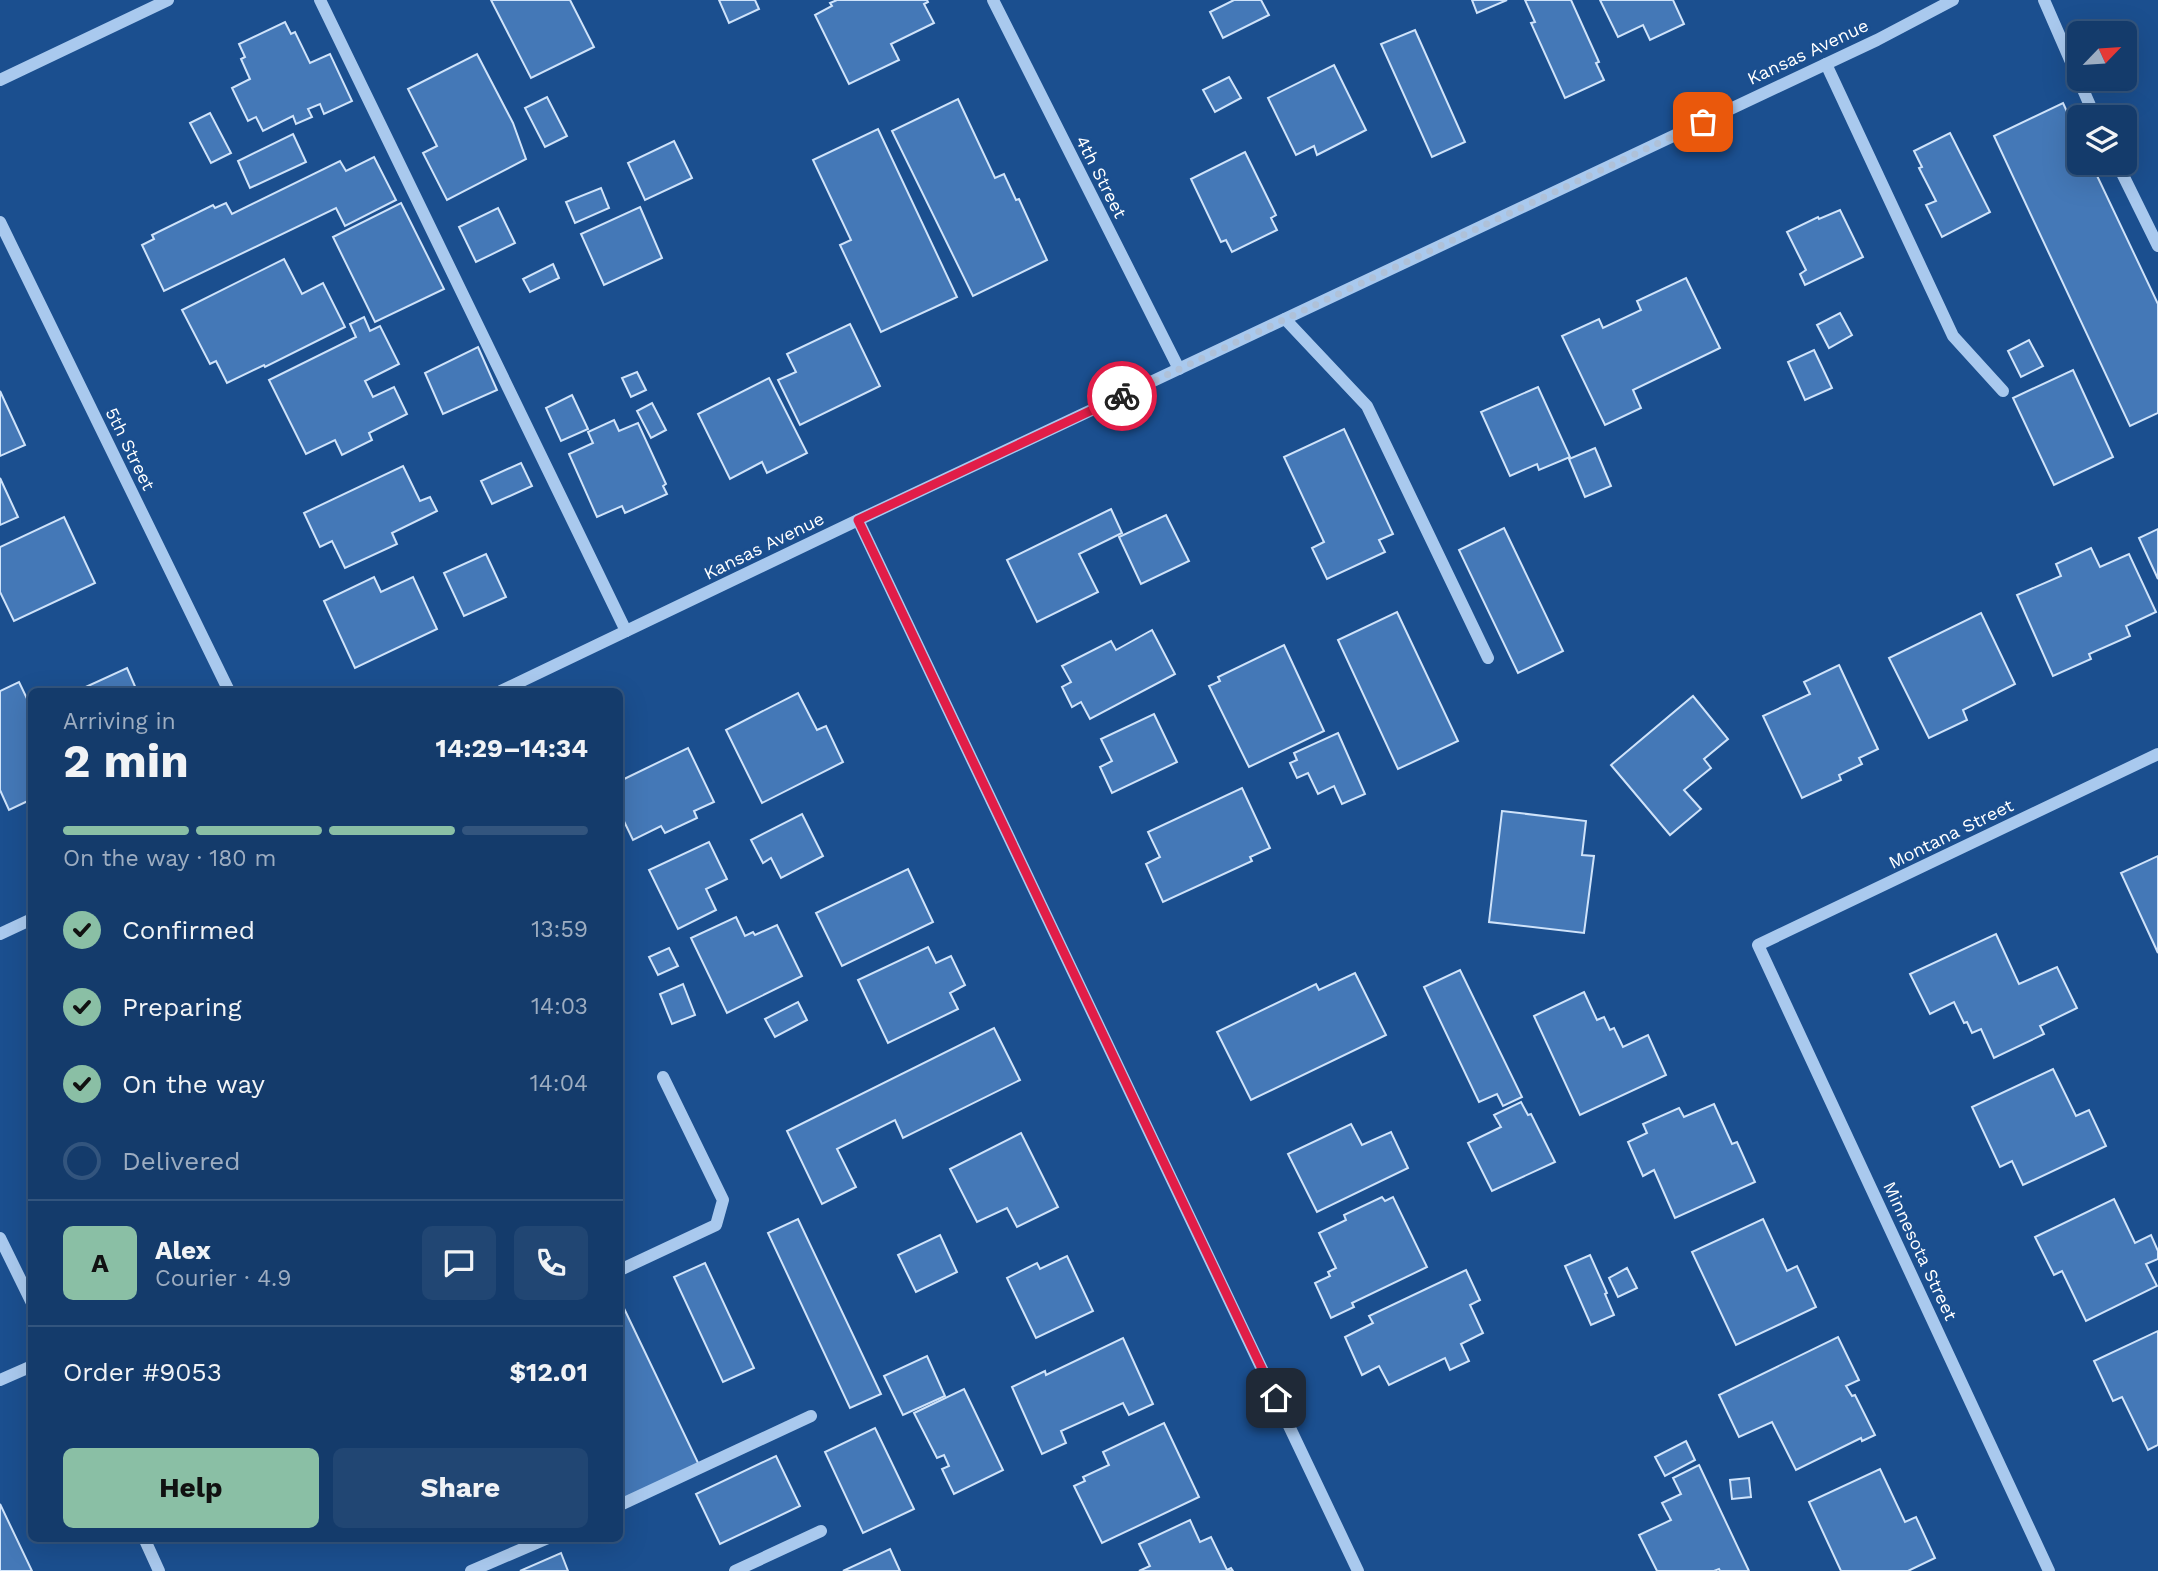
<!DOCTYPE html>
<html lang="en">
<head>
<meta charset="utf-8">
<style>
  :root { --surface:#143b6b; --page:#214673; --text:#f1f3f6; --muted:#9dadc1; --line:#33557e; --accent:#8abfa5 }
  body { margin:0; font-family:"Work Sans",sans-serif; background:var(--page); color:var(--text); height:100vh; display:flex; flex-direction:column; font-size:26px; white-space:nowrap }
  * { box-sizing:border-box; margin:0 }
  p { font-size:23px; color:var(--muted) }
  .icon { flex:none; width:38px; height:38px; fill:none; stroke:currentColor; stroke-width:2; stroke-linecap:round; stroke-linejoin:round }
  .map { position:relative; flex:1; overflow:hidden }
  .panel { position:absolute; left:28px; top:688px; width:595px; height:854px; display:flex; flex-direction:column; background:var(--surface); border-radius:10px; box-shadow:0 7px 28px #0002,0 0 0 2px var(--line) }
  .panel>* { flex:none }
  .needle { width:46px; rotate:65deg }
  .buttons { position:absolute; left:2067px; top:21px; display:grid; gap:14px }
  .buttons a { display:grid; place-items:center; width:70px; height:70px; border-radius:10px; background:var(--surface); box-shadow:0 7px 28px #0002,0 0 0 2px var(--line); font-size:35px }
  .pin { position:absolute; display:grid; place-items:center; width:60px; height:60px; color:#fff; margin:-30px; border-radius:14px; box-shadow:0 4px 10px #0006 }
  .courier { position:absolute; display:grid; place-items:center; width:70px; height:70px; margin:-35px; border:5px solid #e11d48; border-radius:50%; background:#fff; color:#222; box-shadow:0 2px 9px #0007 }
  .overview em { font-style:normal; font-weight:700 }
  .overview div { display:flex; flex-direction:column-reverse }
  .overview { display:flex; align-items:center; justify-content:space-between; height:119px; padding:0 35px }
  h1 { font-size:46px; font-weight:700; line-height:52px }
  .bar { display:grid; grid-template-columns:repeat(4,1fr); gap:10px 7px; align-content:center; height:84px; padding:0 35px }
  .bar i { height:9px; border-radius:5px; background:var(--line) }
  .bar .active { background:var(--accent) }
  .bar p { grid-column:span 4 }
  .line { display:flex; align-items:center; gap:18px; padding:0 35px; border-top:2px solid var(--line) }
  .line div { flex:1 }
  .round { display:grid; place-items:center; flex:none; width:74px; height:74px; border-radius:10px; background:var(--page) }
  ol { padding:0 35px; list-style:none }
  li { display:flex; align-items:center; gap:21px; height:77px }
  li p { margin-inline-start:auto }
  li .icon { padding:7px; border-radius:50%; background:var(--accent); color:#111; stroke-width:4 }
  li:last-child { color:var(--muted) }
  li i { width:38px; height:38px; border:4px solid var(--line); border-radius:50% }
  .action { display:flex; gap:14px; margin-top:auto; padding:14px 35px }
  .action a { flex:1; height:80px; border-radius:10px; background:var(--accent); color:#111; font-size:28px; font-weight:700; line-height:80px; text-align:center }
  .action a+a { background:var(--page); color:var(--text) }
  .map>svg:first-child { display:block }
  .building { fill:#4478b7; stroke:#cfe3fa; stroke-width:2 }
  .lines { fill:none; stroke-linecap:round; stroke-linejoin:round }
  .minor { stroke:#a9c9ee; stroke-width:12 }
  .done { stroke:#afc1d8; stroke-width:7; stroke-dasharray:0 12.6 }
  .route { stroke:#e11d48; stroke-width:9 }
  .labels { text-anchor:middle; stroke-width:5; stroke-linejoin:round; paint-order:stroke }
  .street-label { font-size:18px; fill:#fff; stroke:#1b4f8f }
</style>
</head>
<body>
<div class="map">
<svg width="2158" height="1571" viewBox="0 0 2158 1571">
  <rect width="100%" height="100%" fill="#1b4f8f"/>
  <g class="building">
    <path d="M 491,0 L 570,0 L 594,47 L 531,78 Z"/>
    <path d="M 719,0 L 755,0 L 759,9 L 729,23 Z"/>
    <path d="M 837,0 L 927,0 L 928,2 L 924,4 L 934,23 L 891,44 L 899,60 L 849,84 L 815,15 L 832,6 L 830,3 Z"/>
    <path d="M 1234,0 L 1261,0 L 1269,15 L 1223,38 L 1210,12 Z"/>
    <path d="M 1472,0 L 1507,0 L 1477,13 Z"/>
    <path d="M 1525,0 L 1571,0 L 1599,62 L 1596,63 L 1604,80 L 1565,98 L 1531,23 L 1535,22 Z"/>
    <path d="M 1600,0 L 1673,0 L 1684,24 L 1650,40 L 1643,25 L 1618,37 Z"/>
    <path d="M 285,22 L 291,34 L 295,32 L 310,63 L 330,54 L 352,101 L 324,114 L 320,104 L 308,109 L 312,117 L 296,124 L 293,116 L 263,131 L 256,117 L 248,121 L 232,88 L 250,79 L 241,59 L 245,57 L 239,44 Z"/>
    <path d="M 1415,30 L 1465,142 L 1432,157 L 1381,44 Z"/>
    <path d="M 477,54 L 513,123 L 526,159 L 447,200 L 423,153 L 437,146 L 408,89 Z"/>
    <path d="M 1334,65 L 1366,130 L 1317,155 L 1314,146 L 1296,155 L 1268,98 Z"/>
    <path d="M 1229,77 L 1241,98 L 1215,112 L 1203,90 Z"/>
    <path d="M 547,97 L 567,136 L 545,147 L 525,108 Z"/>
    <path d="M 958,99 L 995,178 L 1004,174 L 1016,200 L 1019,199 L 1047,260 L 973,296 L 892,131 Z"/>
    <path d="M 2063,103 L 2079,138 L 2079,163 L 2091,163 L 2158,304 L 2158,413 L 2130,426 L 1994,136 Z"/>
    <path d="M 210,113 L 231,153 L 211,163 L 190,123 Z"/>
    <path d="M 878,129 L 957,297 L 881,332 L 840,245 L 851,240 L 813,160 Z"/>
    <path d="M 1950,133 L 1990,212 L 1942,237 L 1926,205 L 1936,201 L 1919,168 L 1922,167 L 1914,151 Z"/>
    <path d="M 293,134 L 306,162 L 250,188 L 238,161 Z"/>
    <path d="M 674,141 L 692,178 L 645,200 L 628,163 Z"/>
    <path d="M 1245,152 L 1276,215 L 1271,218 L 1277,230 L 1232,252 L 1226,240 L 1221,242 L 1191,179 Z"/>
    <path d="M 374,157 L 396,200 L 345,226 L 336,208 L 164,291 L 142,245 L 154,239 L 152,235 L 213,205 L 215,208 L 226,203 L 232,214 L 340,161 L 346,171 Z"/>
    <path d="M 601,188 L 609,208 L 575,223 L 566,202 Z"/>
    <path d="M 401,203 L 444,289 L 375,322 L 333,237 Z"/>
    <path d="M 640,207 L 662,258 L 604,285 L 581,234 Z"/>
    <path d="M 498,208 L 515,243 L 476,262 L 459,227 Z"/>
    <path d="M 1840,210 L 1863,257 L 1805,285 L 1800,274 L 1806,270 L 1787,232 L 1818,217 L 1819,219 Z"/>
    <path d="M 284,259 L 302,294 L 323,283 L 345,327 L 265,367 L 264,365 L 227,383 L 216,361 L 210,364 L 182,310 Z"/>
    <path d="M 553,264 L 559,278 L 530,292 L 523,279 Z"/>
    <path d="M 1686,278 L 1720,348 L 1633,390 L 1641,408 L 1605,425 L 1562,336 L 1599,319 L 1603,328 L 1641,310 L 1637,301 Z"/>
    <path d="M 1840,313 L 1852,335 L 1829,348 L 1817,325 Z"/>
    <path d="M 364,317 L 370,331 L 380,326 L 399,364 L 365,381 L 373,397 L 394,387 L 407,414 L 369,433 L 372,440 L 342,455 L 335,440 L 306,454 L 269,380 L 356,337 L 350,324 Z"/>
    <path d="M 850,324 L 880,386 L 800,425 L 778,380 L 796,372 L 787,354 Z"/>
    <path d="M 2029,340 L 2043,366 L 2021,377 L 2008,351 Z"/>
    <path d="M 478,347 L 497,390 L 443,414 L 425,373 Z"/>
    <path d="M 1814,350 L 1832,388 L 1805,400 L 1788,362 Z"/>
    <path d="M 2073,370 L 2113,457 L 2054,485 L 2013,398 Z"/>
    <path d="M 637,372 L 646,390 L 631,397 L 622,378 Z"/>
    <path d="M 769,378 L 807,453 L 767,473 L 762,462 L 730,479 L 698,414 Z"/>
    <path d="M 1538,387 L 1570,457 L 1539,470 L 1537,464 L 1510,476 L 1481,412 Z"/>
    <path d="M 0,391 L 25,445 L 0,456 Z"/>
    <path d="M 572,395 L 588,429 L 561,441 L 546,408 Z"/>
    <path d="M 652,403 L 666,430 L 651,438 L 637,411 Z"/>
    <path d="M 614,420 L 619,431 L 638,423 L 666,484 L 663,486 L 667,494 L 625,513 L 622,506 L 597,517 L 569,454 L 593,443 L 588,432 Z"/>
    <path d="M 1344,429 L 1393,534 L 1379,540 L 1385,552 L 1327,579 L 1312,548 L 1324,542 L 1284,457 Z"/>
    <path d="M 1595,448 L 1611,486 L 1585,497 L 1569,459 Z"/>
    <path d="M 521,463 L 532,486 L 492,504 L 481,481 Z"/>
    <path d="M 403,466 L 420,501 L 430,497 L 437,511 L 392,533 L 397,544 L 345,568 L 332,541 L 320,547 L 304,513 Z"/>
    <path d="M 0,478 L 18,517 L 0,525 Z"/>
    <path d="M 1111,509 L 1122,533 L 1079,554 L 1098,592 L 1037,622 L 1007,560 Z"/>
    <path d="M 1166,515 L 1189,561 L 1141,584 L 1119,537 Z"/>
    <path d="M 64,517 L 95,583 L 14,621 L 0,592 L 0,547 Z"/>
    <path d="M 1504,528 L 1563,651 L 1518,673 L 1459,550 Z"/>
    <path d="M 2158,529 L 2158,579 L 2139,538 Z"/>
    <path d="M 2091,548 L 2100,567 L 2129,554 L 2156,612 L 2126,626 L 2130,636 L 2089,654 L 2091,659 L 2053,676 L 2017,595 L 2061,576 L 2056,564 Z"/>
    <path d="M 486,554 L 506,597 L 464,616 L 444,573 Z"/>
    <path d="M 374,577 L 381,592 L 413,577 L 437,629 L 355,668 L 324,601 Z"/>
    <path d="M 1397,612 L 1458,741 L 1398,769 L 1338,640 Z"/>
    <path d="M 1981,613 L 2015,684 L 1963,710 L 1967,720 L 1929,738 L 1889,658 Z"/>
    <path d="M 1152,630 L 1175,674 L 1090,719 L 1081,702 L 1072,707 L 1062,687 L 1071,682 L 1062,666 L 1111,641 L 1116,650 Z"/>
    <path d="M 1284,645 L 1324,731 L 1249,767 L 1209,686 L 1220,681 L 1218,677 Z"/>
    <path d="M 1839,665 L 1878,749 L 1859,758 L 1862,764 L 1839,775 L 1841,780 L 1802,798 L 1763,716 L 1810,694 L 1804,682 Z"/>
    <path d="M 127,668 L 137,691 L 77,691 Z"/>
    <path d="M 19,682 L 32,709 L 32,799 L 9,810 L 0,790 L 0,691 Z"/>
    <path d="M 798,693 L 817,730 L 826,726 L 843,762 L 762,803 L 726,730 Z"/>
    <path d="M 1693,696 L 1728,739 L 1704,759 L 1711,768 L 1684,790 L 1701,809 L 1670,835 L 1611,765 Z"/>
    <path d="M 1154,714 L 1177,762 L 1112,793 L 1100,767 L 1112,761 L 1101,739 Z"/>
    <path d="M 1338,733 L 1365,794 L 1342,804 L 1334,786 L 1318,794 L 1308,773 L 1297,778 L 1290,763 L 1297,760 L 1294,753 Z"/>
    <path d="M 688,748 L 714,802 L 694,811 L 697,818 L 665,833 L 661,826 L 633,840 L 620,813 L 620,781 Z"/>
    <path d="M 1242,788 L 1270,848 L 1250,857 L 1252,861 L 1163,902 L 1146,864 L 1160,857 L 1148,832 Z"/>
    <path d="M 1502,811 L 1586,821 L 1582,855 L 1594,856 L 1584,933 L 1489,922 Z"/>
    <path d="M 802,814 L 823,856 L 781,878 L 771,858 L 763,863 L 751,840 Z"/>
    <path d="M 709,842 L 727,879 L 706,889 L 716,910 L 678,929 L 649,870 Z"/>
    <path d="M 2158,856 L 2158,953 L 2121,873 Z"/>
    <path d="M 908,869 L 933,922 L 842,966 L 816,913 Z"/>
    <path d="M 736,917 L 745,936 L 753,932 L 755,935 L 777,925 L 802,976 L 727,1013 L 691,938 Z"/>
    <path d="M 1996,934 L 2019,984 L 2057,967 L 2077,1008 L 2040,1026 L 2044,1034 L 1994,1058 L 1981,1029 L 1972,1033 L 1967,1022 L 1964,1023 L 1954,1002 L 1930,1014 L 1910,974 Z"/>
    <path d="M 928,947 L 936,963 L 951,956 L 965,985 L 950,993 L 958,1009 L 888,1043 L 858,980 Z"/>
    <path d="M 669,948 L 678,966 L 658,975 L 649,957 Z"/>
    <path d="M 1460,970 L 1522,1097 L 1503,1106 L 1497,1094 L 1479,1102 L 1424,987 Z"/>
    <path d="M 1355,973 L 1386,1035 L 1251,1100 L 1217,1032 L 1316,984 L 1319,990 Z"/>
    <path d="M 683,984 L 695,1015 L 672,1024 L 660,994 Z"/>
    <path d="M 1584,992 L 1597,1020 L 1604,1017 L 1610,1030 L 1614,1028 L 1623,1047 L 1648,1035 L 1666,1075 L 1580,1115 L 1534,1016 Z"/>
    <path d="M 798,1002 L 807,1020 L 775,1037 L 765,1019 Z"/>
    <path d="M 994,1028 L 1020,1080 L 903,1138 L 895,1120 L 837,1149 L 856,1187 L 822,1204 L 787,1131 Z"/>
    <path d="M 2053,1069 L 2076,1116 L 2089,1110 L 2106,1146 L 2023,1185 L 2012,1161 L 2000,1167 L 1972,1107 Z"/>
    <path d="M 1521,1102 L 1528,1115 L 1531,1114 L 1555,1162 L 1492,1191 L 1468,1143 L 1501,1127 L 1494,1115 Z"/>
    <path d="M 1714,1104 L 1732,1144 L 1737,1142 L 1755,1182 L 1675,1218 L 1654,1170 L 1643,1176 L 1628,1142 L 1647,1133 L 1643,1124 L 1679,1108 L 1684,1117 Z"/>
    <path d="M 1351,1124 L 1362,1145 L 1391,1132 L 1408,1168 L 1317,1212 L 1288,1154 Z"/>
    <path d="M 1021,1133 L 1058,1207 L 1017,1227 L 1007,1208 L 977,1222 L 950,1169 Z"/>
    <path d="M 1382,1197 L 1385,1201 L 1393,1197 L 1427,1267 L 1352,1303 L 1354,1307 L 1331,1318 L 1315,1283 L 1330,1276 L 1328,1272 L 1336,1268 L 1319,1233 L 1346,1220 L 1344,1215 Z"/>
    <path d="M 2114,1199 L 2135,1243 L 2151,1235 L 2158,1251 L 2158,1259 L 2146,1264 L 2157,1286 L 2086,1321 L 2062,1271 L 2054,1275 L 2035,1237 Z"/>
    <path d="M 798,1219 L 881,1394 L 850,1408 L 768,1233 Z"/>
    <path d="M 1763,1219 L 1787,1271 L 1797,1266 L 1816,1307 L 1736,1345 L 1692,1252 Z"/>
    <path d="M 940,1235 L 957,1272 L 916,1292 L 898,1255 Z"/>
    <path d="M 1590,1255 L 1607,1293 L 1605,1294 L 1614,1315 L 1591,1325 L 1565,1266 Z"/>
    <path d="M 1067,1256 L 1093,1311 L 1036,1338 L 1007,1278 L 1037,1263 L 1040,1269 Z"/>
    <path d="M 705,1263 L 754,1368 L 723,1382 L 674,1277 Z"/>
    <path d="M 1627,1268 L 1637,1288 L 1618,1297 L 1609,1278 Z"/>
    <path d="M 1466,1270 L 1480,1300 L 1470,1305 L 1483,1333 L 1461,1344 L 1469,1361 L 1450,1370 L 1445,1358 L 1389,1385 L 1379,1366 L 1362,1375 L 1345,1337 L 1373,1323 L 1369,1316 Z"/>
    <path d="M 620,1300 L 700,1467 L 620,1504 Z"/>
    <path d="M 2158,1331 L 2158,1445 L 2148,1450 L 2122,1397 L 2113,1401 L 2094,1361 Z"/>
    <path d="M 1838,1337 L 1859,1380 L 1846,1386 L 1852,1396 L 1855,1395 L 1875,1435 L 1862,1441 L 1861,1438 L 1796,1470 L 1772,1422 L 1739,1437 L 1719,1395 Z"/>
    <path d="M 1123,1338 L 1153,1404 L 1129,1415 L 1123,1403 L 1061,1431 L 1066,1443 L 1042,1454 L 1012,1387 L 1045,1371 L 1046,1375 Z"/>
    <path d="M 927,1356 L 945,1396 L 903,1415 L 884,1376 Z"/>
    <path d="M 964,1389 L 1003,1470 L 954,1494 L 942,1469 L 949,1466 L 944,1455 L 937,1458 L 914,1413 Z"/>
    <path d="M 1164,1423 L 1199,1497 L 1102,1543 L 1074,1486 L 1085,1481 L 1083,1477 L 1109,1465 L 1103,1452 Z"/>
    <path d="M 875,1428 L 914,1509 L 863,1533 L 825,1452 Z"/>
    <path d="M 1686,1441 L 1695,1460 L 1665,1476 L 1655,1457 Z"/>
    <path d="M 776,1456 L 800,1506 L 720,1544 L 696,1494 Z"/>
    <path d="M 1699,1465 L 1749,1571 L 1720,1571 L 1719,1569 L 1714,1571 L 1657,1571 L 1639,1535 L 1671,1520 L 1662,1503 L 1681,1494 L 1673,1478 Z"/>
    <path d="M 1880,1469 L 1905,1522 L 1916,1517 L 1935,1558 L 1908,1571 L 1841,1571 L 1809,1502 Z"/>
    <path d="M 1749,1478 L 1751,1497 L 1732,1499 L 1730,1480 Z"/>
    <path d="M 0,1504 L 32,1571 L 0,1571 Z"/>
    <path d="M 1190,1520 L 1200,1542 L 1211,1537 L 1227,1570 L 1231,1568 L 1233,1571 L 1139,1571 L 1150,1566 L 1139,1544 Z"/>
    <path d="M 890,1549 L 900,1571 L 843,1571 Z"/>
    <path d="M 561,1553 L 568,1571 L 520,1571 Z"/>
  </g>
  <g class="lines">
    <g class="minor">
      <path d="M 320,0 L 626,631"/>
      <path d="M 993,0 L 1179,369"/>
      <path d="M 2044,0 L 2095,117"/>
      <path d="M 1826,64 L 1953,336 L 2003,391"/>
      <path d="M 0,80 L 168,0"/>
      <path d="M 2117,163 L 2158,246"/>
      <path d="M 0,222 L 229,691"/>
      <path d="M 1285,319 L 1367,406 L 1488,658"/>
      <path d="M 858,520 L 1358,1571"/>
      <path d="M 501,691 L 858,520 L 1877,40 L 1953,0"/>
      <path d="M 0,934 L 32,919"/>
      <path d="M 0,1238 L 32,1303"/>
      <path d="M 620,1270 L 716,1225 L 723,1200 L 663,1077"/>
      <path d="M 0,1380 L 32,1366"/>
      <path d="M 620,1505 L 811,1416"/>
      <path d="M 144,1538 L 159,1571"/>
      <path d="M 471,1571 L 548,1538"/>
      <path d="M 735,1571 L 821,1531"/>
      <path d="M 2049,1571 L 1758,945 L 2158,754"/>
    </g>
  </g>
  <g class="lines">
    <path class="done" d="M 1122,396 L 1703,122"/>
    <path class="route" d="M 1122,396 L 858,520 L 1276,1398"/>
  </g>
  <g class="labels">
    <g class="street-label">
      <text transform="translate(1808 52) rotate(-25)" y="6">Kansas Avenue</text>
      <text transform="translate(1101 177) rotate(63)" y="6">4th Street</text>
      <text transform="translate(130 449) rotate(64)" y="6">5th Street</text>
      <text transform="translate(764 546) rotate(-26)" y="6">Kansas Avenue</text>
      <text transform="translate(1951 834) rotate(-26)" y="6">Montana Street</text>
      <text transform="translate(1920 1251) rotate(65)" y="6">Minnesota Street</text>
    </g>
  </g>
</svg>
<div class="buttons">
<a><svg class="needle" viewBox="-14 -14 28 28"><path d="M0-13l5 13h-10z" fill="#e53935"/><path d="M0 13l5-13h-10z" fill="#9dadc1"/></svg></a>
<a><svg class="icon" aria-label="layers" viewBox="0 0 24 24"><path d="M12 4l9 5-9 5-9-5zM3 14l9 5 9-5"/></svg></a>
</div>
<div class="pin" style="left:1703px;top:122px;background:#ea580c"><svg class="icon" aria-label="bag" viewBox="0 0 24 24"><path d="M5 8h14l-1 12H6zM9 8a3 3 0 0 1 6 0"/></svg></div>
<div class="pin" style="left:1276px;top:1398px;background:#1f2937"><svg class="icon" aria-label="home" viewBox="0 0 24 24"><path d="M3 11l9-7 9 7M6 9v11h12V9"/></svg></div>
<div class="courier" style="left:1122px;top:396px"><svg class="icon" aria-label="bike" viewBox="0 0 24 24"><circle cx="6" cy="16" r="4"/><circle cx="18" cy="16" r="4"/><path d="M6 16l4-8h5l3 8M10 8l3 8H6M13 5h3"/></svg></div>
<section class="panel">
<div class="overview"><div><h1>2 min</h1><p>Arriving in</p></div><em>14:29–14:34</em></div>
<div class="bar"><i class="active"></i><i class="active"></i><i class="active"></i><i></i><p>On the way · 180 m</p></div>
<ol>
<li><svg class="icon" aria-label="check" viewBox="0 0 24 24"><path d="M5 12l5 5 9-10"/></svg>Confirmed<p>13:59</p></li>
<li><svg class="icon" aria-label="check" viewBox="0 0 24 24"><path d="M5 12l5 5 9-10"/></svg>Preparing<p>14:03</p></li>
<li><svg class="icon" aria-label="check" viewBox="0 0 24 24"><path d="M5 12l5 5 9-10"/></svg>On the way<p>14:04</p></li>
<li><i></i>Delivered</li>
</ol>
<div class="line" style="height:126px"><b class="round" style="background:var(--accent);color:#111">A</b><div><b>Alex</b><p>Courier · 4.9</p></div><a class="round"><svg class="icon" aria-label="chat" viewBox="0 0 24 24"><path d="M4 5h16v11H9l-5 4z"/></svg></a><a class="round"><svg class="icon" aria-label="phone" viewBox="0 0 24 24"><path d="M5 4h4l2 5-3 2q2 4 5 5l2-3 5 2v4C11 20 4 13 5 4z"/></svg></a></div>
<div class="line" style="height:91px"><div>Order #9053</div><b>$12.01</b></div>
<div class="action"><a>Help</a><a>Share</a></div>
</section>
</div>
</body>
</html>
